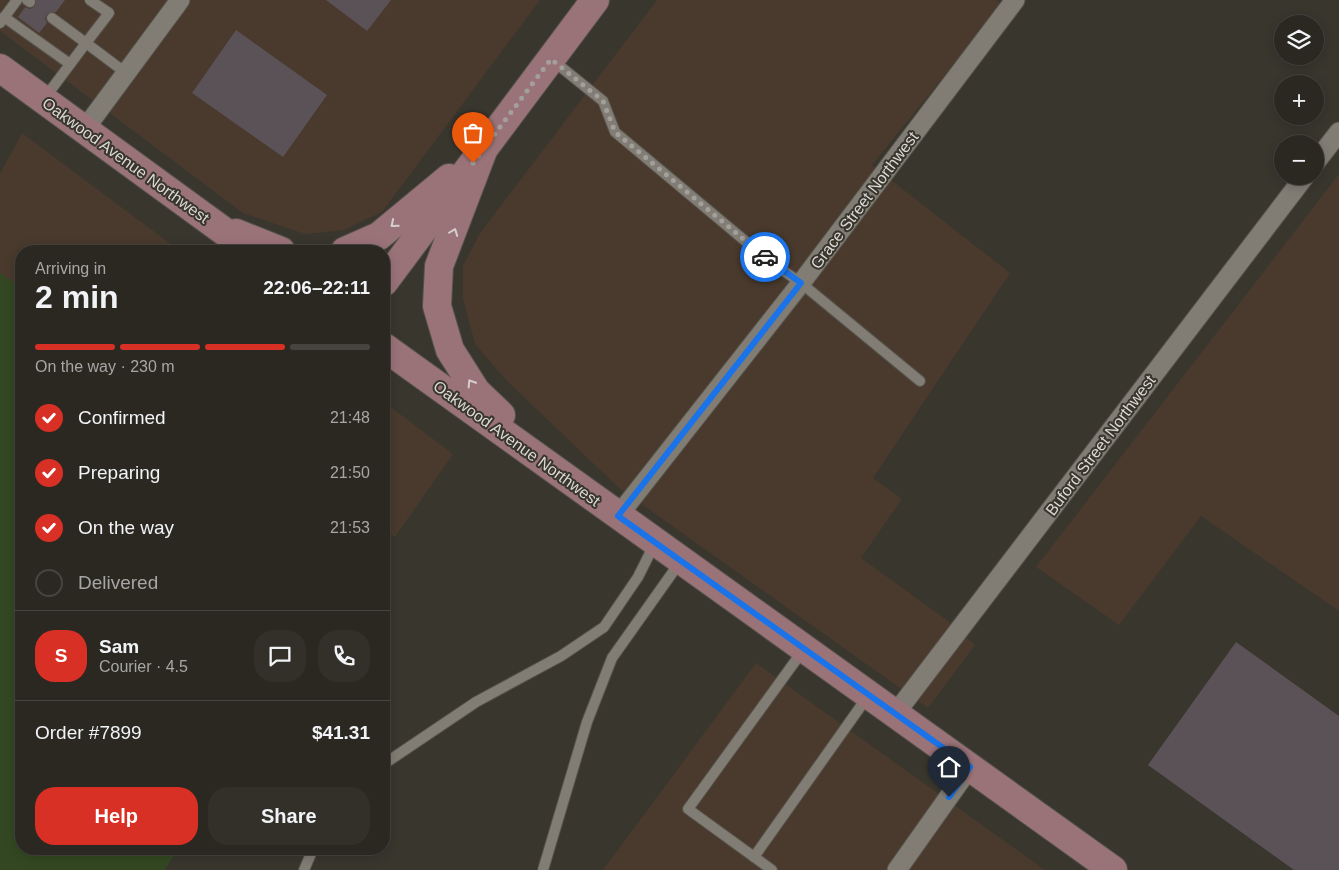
<!DOCTYPE html>
<html lang="en">
<head>
<meta charset="utf-8">
<style>
  :root { --surface:#2b2822; --page:#33302a; --text:#f1f3f6; --muted:#a6a6a5; --line:#474440; --accent:#d93025 }
  body { margin:0; font-family:Helvetica,sans-serif; background:var(--page); color:var(--text); height:100vh; display:flex; flex-direction:column; font-size:19px; white-space:nowrap }
  * { box-sizing:border-box; margin:0 }
  p { font-size:16px; color:var(--muted) }
  .icon { flex:none; width:28px; height:28px; fill:none; stroke:currentColor; stroke-width:2; stroke-linecap:round; stroke-linejoin:round }
  .map { position:relative; flex:1; overflow:hidden }
  .details { position:absolute; left:15px; top:245px; width:375px; height:610px; display:flex; flex-direction:column; background:var(--surface); border-radius:20px; box-shadow:0 2px 12px #0003,0 0 0 1px var(--line) }
  .details>* { flex:none }
  .controls { position:absolute; left:1274px; top:15px; display:grid; gap:10px }
  .controls a { display:grid; place-items:center; width:50px; height:50px; border-radius:50%; background:var(--surface); box-shadow:0 2px 12px #0003,0 0 0 1px var(--line); font-size:25px }
  .pin { position:absolute; display:grid; place-items:center; width:42px; height:42px; color:#fff; margin:-51px -21px; border-radius:50% 50% 50% 0; rotate:-45deg; box-shadow:0 0 5px #0007 }
  .pin .icon { rotate:45deg }
  .courier { position:absolute; display:grid; place-items:center; width:50px; height:50px; margin:-25px; border:4px solid #1a73e8; border-radius:50%; background:#fff; color:#222; box-shadow:0 1px 6px #0007 }
  .summary em { font-style:normal; font-weight:800 }
  .summary div { display:flex; flex-direction:column-reverse }
  .summary { display:flex; align-items:center; justify-content:space-between; height:85px; padding:0 20px }
  h1 { font-size:32px; font-weight:800; line-height:38px }
  .bar { display:grid; grid-template-columns:repeat(4,1fr); gap:8px 5px; align-content:center; height:60px; padding:0 20px }
  .bar i { height:6px; border-radius:4px; background:var(--line) }
  .bar .active { background:var(--accent) }
  .bar p { grid-column:span 4 }
  .line { display:flex; align-items:center; gap:12px; padding:0 20px; border-top:1px solid var(--line) }
  .line div { flex:1 }
  .round { display:grid; place-items:center; flex:none; width:52px; height:52px; border-radius:20px; background:var(--page) }
  ol { padding:0 20px; list-style:none }
  li { display:flex; align-items:center; gap:15px; height:55px }
  li p { margin-inline-start:auto }
  li .icon { padding:5px; border-radius:50%; background:var(--accent); color:#fff; stroke-width:4 }
  li:last-child { color:var(--muted) }
  li i { width:28px; height:28px; border:2px solid var(--line); border-radius:50% }
  .primary-button { display:flex; gap:10px; margin-top:auto; padding:10px 20px }
  .primary-button a { flex:1; height:58px; border-radius:20px; background:var(--accent); color:#fff; font-size:20px; font-weight:800; line-height:58px; text-align:center }
  .primary-button a+a { background:var(--page); color:var(--text) }
  .map>svg:first-child { display:block }
  .commercial { fill:#493a2d }
  .green { fill:#334822 }
  .building { fill:#5b5257 }
  .lines { fill:none; stroke-linecap:round; stroke-linejoin:round }
  .lane-casing { stroke:#55524b; stroke-width:12 }
  .street-casing { stroke:#55524b; stroke-width:21 }
  .secondary-casing { stroke:#55524b; stroke-width:30 }
  .lane { stroke:#817d74; stroke-width:10 }
  .street { stroke:#817d74; stroke-width:19 }
  .secondary { stroke:#9a7378; stroke-width:28 }
  .oneway { stroke:#d5cfcc }
  .done { stroke:#a3a09b; stroke-width:5; stroke-dasharray:0 9 }
  .route { stroke:#1a73e8; stroke-width:6 }
  .labels { text-anchor:middle; stroke-width:4; stroke-linejoin:round; paint-order:stroke }
  .street-label { font-size:16px; fill:#dcd9d5; stroke:#39362e }
</style>
</head>
<body>
<div class="map">
<svg width="1339" height="870" viewBox="0 0 1339 870">
  <rect width="100%" height="100%" fill="#39362e"/>
  <g class="commercial">
    <path d="M 0,0 L 540,0 L 382,212 L 344,230 L 305,234 L 243,213 L 0,31 Z"/>
    <path d="M 657,0 L 996,0 L 1002,5 L 872,165 L 1010,273 L 873,478 L 902,499 L 861,558 L 948,621 L 975,645 L 928,708 L 619,488 L 506,380 L 475,344 L 463,299 L 463,266 L 480,233 Z"/>
    <path d="M 22,133 L 180,251 L 21,251 L 21,287 L 0,273 L 0,174 Z"/>
    <path d="M 1339,174 L 1339,611 L 1201,516 L 1119,625 L 1036,567 Z"/>
    <path d="M 384,402 L 453,454 L 395,537 L 384,529 Z"/>
    <path d="M 756,663 L 1045,870 L 603,870 Z"/>
  </g>
  <path class="green" d="M 0,273 L 21,287 L 21,849 L 179,849 L 164,870 L 0,870 Z"/>
  <g class="building">
    <path d="M 36,0 L 65,0 L 56,12 L 47,14 L 45,18 L 47,23 L 39,33 L 18,17 L 25,7 L 30,9 L 35,6 Z"/>
    <path d="M 326,0 L 391,0 L 367,31 Z"/>
    <path d="M 236,30 L 327,95 L 283,157 L 192,93 Z"/>
    <path d="M 1236,642 L 1339,716 L 1339,870 L 1294,870 L 1148,765 Z"/>
  </g>
  <g class="lines">
    <g class="lane-casing">
      <g id="lane">
        <path d="M 27,0 L 30,2"/>
        <path d="M 90,0 L 109,13 L 86,43 L 126,73"/>
        <path d="M 4,17 L 70,64"/>
        <path d="M 0,23 L 17,0"/>
        <path d="M 551,59 L 603,101 L 615,132 L 768,260 L 801,283 L 920,381"/>
        <path d="M 44,99 L 86,43 L 52,18"/>
        <path d="M 384,764 L 476,702 L 561,656 L 604,627 L 638,577 L 655,543"/>
        <path d="M 754,857 L 868,696"/>
        <path d="M 304,870 L 313,849"/>
        <path d="M 543,870 L 587,722 L 612,658 L 680,562"/>
        <path d="M 772,870 L 688,809 L 804,649"/>
      </g>
    </g>
    <g class="street-casing">
      <g id="street">
        <path d="M 84,130 L 180,0"/>
        <path d="M 1315,163 L 1339,132"/>
        <path d="M 618,516 L 801,283 L 1015,0"/>
        <path d="M 895,714 L 1305,176"/>
        <path d="M 897,870 L 970,767"/>
      </g>
    </g>
    <g class="secondary-casing">
      <g id="secondary">
        <path d="M 0,68 L 251,251"/>
        <path d="M 484,148 L 439,266 L 437,306 L 450,350 L 476,391 L 501,415"/>
        <path d="M 236,233 L 281,251"/>
        <path d="M 345,251 L 379,236 L 449,178"/>
        <path d="M 384,282 L 595,0"/>
        <path d="M 384,347 L 1113,870"/>
      </g>
    </g>
    <use href="#lane" class="lane"/>
    <use href="#street" class="street"/>
    <use href="#secondary" class="secondary"/>
  </g>
  <defs><path id="oneway-chevron" d="M-2-3.5L2.5 0L-2 3.5" fill="none" stroke-width="1.6" stroke-linecap="round" stroke-linejoin="round" transform="scale(1.25)"/></defs>
  <g class="oneway">
    <use href="#oneway-chevron" transform="translate(394 224) rotate(140)"/>
    <use href="#oneway-chevron" transform="translate(454 232) rotate(-69)"/>
    <use href="#oneway-chevron" transform="translate(471 383) rotate(-122)"/>
  </g>
  <g class="lines">
    <path class="done" d="M 473,163 L 551,59 L 603,101 L 615,132 L 765,257"/>
    <path class="route" d="M 765,257 L 801,283 L 618,516 L 970,767 L 949,797"/>
  </g>
  <g class="labels">
    <g class="street-label">
      <text transform="translate(126 160) rotate(36)" y="6">Oakwood Avenue Northwest</text>
      <text transform="translate(864 200) rotate(-53)" y="6">Grace Street Northwest</text>
      <text transform="translate(517 443) rotate(36)" y="6">Oakwood Avenue Northwest</text>
      <text transform="translate(1100 445) rotate(-53)" y="6">Buford Street Northwest</text>
    </g>
  </g>
</svg>
<div class="controls">
<a><svg class="icon" aria-label="layers" viewBox="0 0 24 24"><path d="M12 4l9 5-9 5-9-5zM3 14l9 5 9-5"/></svg></a>
<a>+</a>
<a>−</a>
</div>
<div class="pin" style="left:473px;top:163px;background:#ea580c"><svg class="icon" aria-label="bag" viewBox="0 0 24 24"><path d="M5 8h14l-1 12H6zM9 8a3 3 0 0 1 6 0"/></svg></div>
<div class="pin" style="left:949px;top:797px;background:#1f2937"><svg class="icon" aria-label="home" viewBox="0 0 24 24"><path d="M3 11l9-7 9 7M6 9v11h12V9"/></svg></div>
<div class="courier" style="left:765px;top:257px"><svg class="icon" aria-label="car" viewBox="0 0 24 24"><path d="M5 17H2v-5l4-1 3-4h7l3 4 3 1v5h-3M9 17h6M6 11h13"/><circle cx="7" cy="17" r="2"/><circle cx="17" cy="17" r="2"/></svg></div>
<section class="details">
<div class="summary"><div><h1>2 min</h1><p>Arriving in</p></div><em>22:06–22:11</em></div>
<div class="bar"><i class="active"></i><i class="active"></i><i class="active"></i><i></i><p>On the way · 230 m</p></div>
<ol>
<li><svg class="icon" aria-label="check" viewBox="0 0 24 24"><path d="M5 12l5 5 9-10"/></svg>Confirmed<p>21:48</p></li>
<li><svg class="icon" aria-label="check" viewBox="0 0 24 24"><path d="M5 12l5 5 9-10"/></svg>Preparing<p>21:50</p></li>
<li><svg class="icon" aria-label="check" viewBox="0 0 24 24"><path d="M5 12l5 5 9-10"/></svg>On the way<p>21:53</p></li>
<li><i></i>Delivered</li>
</ol>
<div class="line" style="height:90px"><b class="round" style="background:var(--accent);color:#fff">S</b><div><b>Sam</b><p>Courier · 4.5</p></div><a class="round"><svg class="icon" aria-label="chat" viewBox="0 0 24 24"><path d="M4 5h16v11H9l-5 4z"/></svg></a><a class="round"><svg class="icon" aria-label="phone" viewBox="0 0 24 24"><path d="M5 4h4l2 5-3 2q2 4 5 5l2-3 5 2v4C11 20 4 13 5 4z"/></svg></a></div>
<div class="line" style="height:65px"><div>Order #7899</div><b>$41.31</b></div>
<div class="primary-button"><a>Help</a><a>Share</a></div>
</section>
</div>
</body>
</html>
